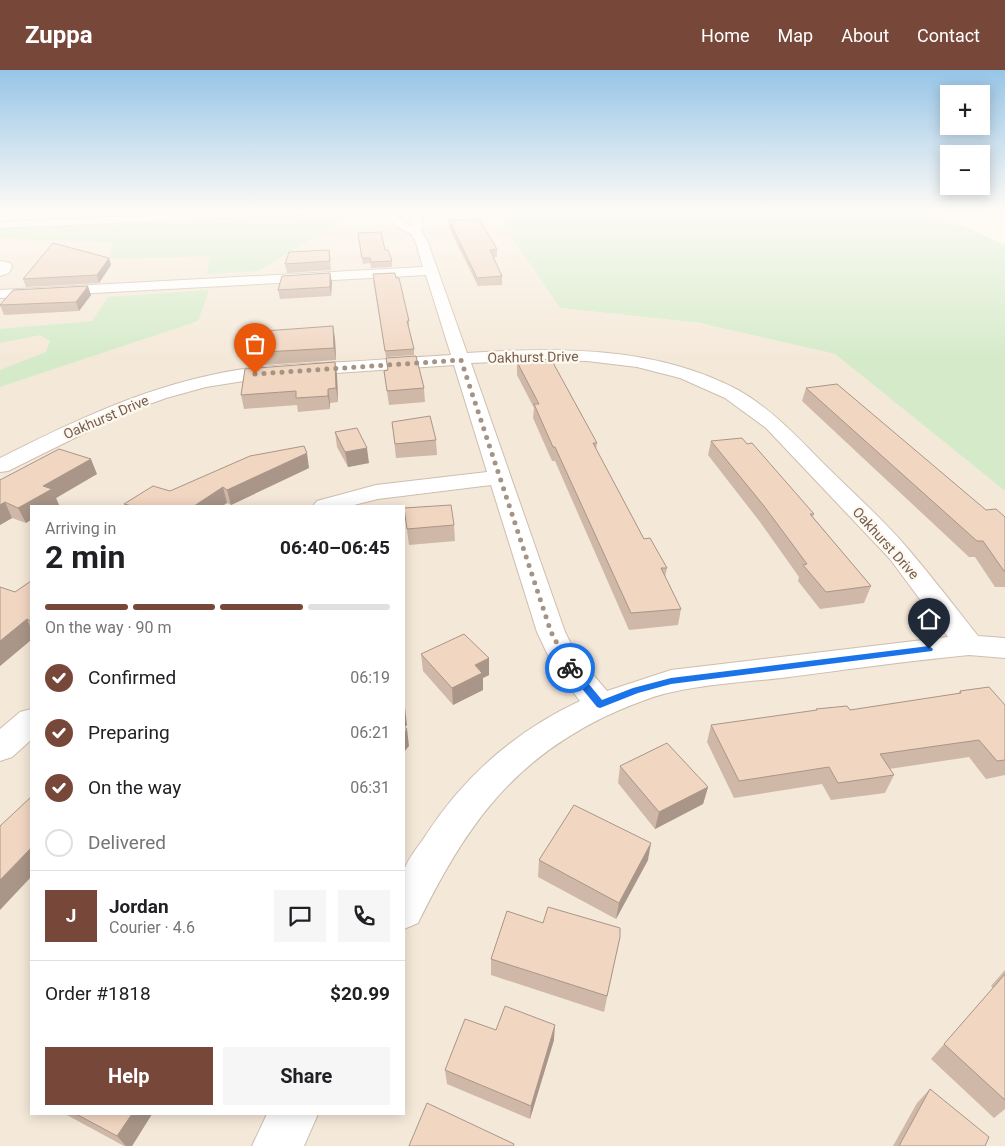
<!DOCTYPE html>
<html lang="en">
<head>
<meta charset="utf-8">
<style>
  :root { --surface:#fff; --page:#f6f6f6; --text:#202124; --muted:#757577; --line:#e0e0e0; --accent:#774839 }
  body { margin:0; font-family:Roboto,sans-serif; background:var(--page); color:var(--text); height:100vh; display:flex; flex-direction:column; font-size:19px; white-space:nowrap }
  * { box-sizing:border-box; margin:0 }
  p { font-size:16px; color:var(--muted) }
  .icon { flex:none; width:28px; height:28px; fill:none; stroke:currentColor; stroke-width:2; stroke-linecap:round; stroke-linejoin:round }
  .map { position:relative; flex:1; overflow:hidden }
  .panel { position:absolute; left:30px; top:435px; width:375px; height:610px; display:flex; flex-direction:column; background:var(--surface); border-radius:0px; box-shadow:0 2px 12px #0003 }
  .panel>* { flex:none }
  .controls { position:absolute; left:940px; top:15px; display:grid; gap:10px }
  .controls a { display:grid; place-items:center; width:50px; height:50px; border-radius:0px; background:var(--surface); box-shadow:0 2px 12px #0003; font-size:25px }
  .pin { position:absolute; display:grid; place-items:center; width:42px; height:42px; color:#fff; margin:-51px -21px; border-radius:50% 50% 50% 0; rotate:-45deg; box-shadow:0 0 5px #0007 }
  .pin .icon { rotate:45deg }
  .courier { position:absolute; display:grid; place-items:center; width:50px; height:50px; margin:-25px; border:4px solid #1a73e8; border-radius:50%; background:#fff; color:#222; box-shadow:0 1px 6px #0007 }
  .overview em { font-style:normal; font-weight:700 }
  .overview div { display:flex; flex-direction:column-reverse }
  .overview { display:flex; align-items:center; justify-content:space-between; height:85px; padding:0 15px }
  h1 { font-size:32px; font-weight:700; line-height:38px }
  .bar { display:grid; grid-template-columns:repeat(4,1fr); gap:8px 5px; align-content:center; height:60px; padding:0 15px }
  .bar i { height:6px; border-radius:4px; background:var(--line) }
  .bar .current { background:var(--accent) }
  .bar p { grid-column:span 4 }
  .line { display:flex; align-items:center; gap:12px; padding:0 15px; border-top:1px solid var(--line) }
  .line div { flex:1 }
  .round { display:grid; place-items:center; flex:none; width:52px; height:52px; border-radius:0px; background:var(--page) }
  ol { padding:0 15px; list-style:none }
  li { display:flex; align-items:center; gap:15px; height:55px }
  li p { margin-inline-start:auto }
  li .icon { padding:5px; border-radius:50%; background:var(--accent); color:#fff; stroke-width:4 }
  li:last-child { color:var(--muted) }
  li i { width:28px; height:28px; border:2px solid var(--line); border-radius:50% }
  .cta { display:flex; gap:10px; margin-top:auto; padding:10px 15px }
  .cta a { flex:1; height:58px; border-radius:0px; background:var(--accent); color:#fff; font-size:20px; font-weight:700; line-height:58px; text-align:center }
  .cta a+a { background:var(--page); color:var(--text) }
  header { display:flex; align-items:center; gap:30px; box-sizing:border-box; height:70px; padding:0 25px; background:var(--accent); color:#fff }
  header strong { font-size:24px }
  nav { display:flex; gap:28px; margin-inline-start:auto; font-size:18px }
  .map>svg:first-child { display:block }
  .residential { fill:#f4e8d8; fill-rule:evenodd }
  .green { fill:#d4eac8 }
  .lines { fill:none; stroke-linecap:round; stroke-linejoin:round }
  .minor-casing { stroke:#cebeaf; stroke-width:2 }
  .minor { fill:#fff; fill-rule:evenodd }
  .wall { fill:#cfb8a7 }
  .shaded-wall { fill:#a99688 }
  .building { fill:#f1d6c2; stroke:#a99688 }
  .route { fill:#1a73e8 }
  .done { stroke:#a59384; stroke-width:5; stroke-dasharray:0 9 }
  .labels { text-anchor:middle; stroke-width:4.5; stroke-linejoin:round; paint-order:stroke }
  .far-street-label { font-size:14px; fill:#765d4d; stroke:#fef9f0 }
</style>
</head>
<body>
<header>
<strong>Zuppa</strong>
<nav><a>Home</a><a>Map</a><a>About</a><a>Contact</a></nav>
</header>
<div class="map">
<svg width="1005" height="1076" viewBox="0 0 1005 1076">
  <rect width="100%" height="100%" fill="#fcf6ea"/>
  <path class="residential" d="M 494,141 L 560,238 L 700,253 L 835,284 L 1005,421 L 1005,1076 L 0,1076 L 0,159 L 354,144 ZM 31,436 L 404,436 L 404,1044 L 31,1044 Z"/>
  <g class="green">
    <path d="M 494,141 L 930,141 L 1005,175 L 1005,421 L 835,284 L 700,253 L 560,238 Z"/>
    <path d="M 354,144 L 258,201 L 207,204 L 210,186 L 109,189 L 113,172 L 0,168 L 0,159 Z"/>
    <path d="M 209,220 L 198,251 L 0,317 L 0,300 L 46,282 L 50,271 L 40,265 L 0,273 L 0,259 L 92,251 L 108,227 Z"/>
  </g>
  <g class="lines">
    <g class="minor-casing">
      <g id="minor">
        <path d="M 247,141 L 327,141 L 322,144 L 0,158 L 0,152 Z"/>
        <path d="M 387,141 L 397,141 L 403,152 L 412,156 L 409,141 L 419,141 L 424,154 L 421,162 L 427,170 L 467,283 C 557,277 656,276 738,320 C 772,339 799,369 826,396 C 854,424 884,450 909,480 C 933,508 955,537 978,566 L 1005,568 L 1005,588 L 969,585 C 906,591 844,600 781,608 C 745,612 707,614 672,622 C 649,627 626,637 604,647 C 508,694 464,760 418,853 L 404,859 C 404,846 401,811 404,801 C 407,789 419,776 426,765 C 464,706 516,661 580,631 L 554,598 L 537,562 L 491,415 L 378,429 L 350,436 L 313,436 L 317,431 L 376,415 L 487,402 L 454,295 L 262,308 L 206,317 L 166,328 L 125,343 L 8,401 L 0,402 L 0,388 C 70,353 138,320 216,304 C 258,295 301,294 344,292 C 380,290 415,287 451,285 L 426,205 L 0,228 L 0,220 L 423,197 L 415,170 L 411,164 L 395,156 ZM 535,290 L 587,291 L 637,297 L 680,308 L 725,328 L 766,358 L 890,489 L 948,567 L 671,600 L 607,621 L 577,586 L 565,562 L 471,293 Z"/>
        <path d="M 0,191 L 10,193 L 12,196 L 9,203 L 0,206 Z"/>
        <path d="M 31,639 L 31,670 L 12,687 L 0,691 L 0,659 L 20,642 Z"/>
        <path d="M 267,1044 L 318,1044 L 304,1076 L 252,1076 Z"/>
      </g>
    </g>
    <use href="#minor" class="minor"/>
  </g>
  <g class="wall">
    <path d="M 449,150 L 497,179 L 497,187 L 493,187 L 502,206 L 502,215 L 478,216 L 449,158 Z"/>
    <path d="M 358,168 L 385,180 L 392,191 L 392,197 L 371,198 L 370,193 L 363,194 Z"/>
    <path d="M 329,180 L 331,200 L 287,203 L 285,194 Z"/>
    <path d="M 109,188 L 111,195 L 99,213 L 26,217 L 23,209 Z"/>
    <path d="M 373,210 L 409,251 L 409,257 L 414,279 L 414,285 L 386,287 Z"/>
    <path d="M 332,212 L 331,226 L 280,229 L 278,220 Z"/>
    <path d="M 91,225 L 79,241 L 4,245 L 0,235 Z"/>
    <path d="M 333,256 L 335,269 L 336,290 L 250,296 L 247,283 Z"/>
    <path d="M 386,288 L 424,318 L 425,332 L 389,335 L 384,301 L 388,300 Z"/>
    <path d="M 335,292 L 337,305 L 338,332 L 330,333 L 330,339 L 298,342 L 297,335 L 244,339 L 241,325 Z"/>
    <path d="M 517,292 L 597,373 L 596,380 L 644,469 L 667,498 L 665,507 L 681,539 L 678,555 L 629,560 L 555,391 L 552,391 L 533,348 L 534,338 L 517,305 Z"/>
    <path d="M 806,318 L 986,440 L 1005,447 L 1005,517 L 995,517 L 975,487 L 969,487 L 802,331 Z"/>
    <path d="M 392,352 L 436,370 L 437,385 L 396,388 Z"/>
    <path d="M 335,362 L 369,393 L 348,397 L 337,377 Z"/>
    <path d="M 711,371 L 747,374 L 814,444 L 813,447 L 871,516 L 864,533 L 820,539 L 798,511 L 799,507 L 760,452 L 708,385 Z"/>
    <path d="M 309,398 L 231,435 L 227,433 L 222,436 L 125,436 L 124,434 L 170,421 Z"/>
    <path d="M 97,404 L 56,428 L 59,435 L 56,436 L 31,436 L 26,453 L 12,448 L 0,455 L 0,410 Z"/>
    <path d="M 404,438 L 454,455 L 455,471 L 409,475 Z"/>
    <path d="M 31,511 L 31,570 L 0,596 L 15,522 Z"/>
    <path d="M 421,584 L 489,605 L 483,608 L 483,620 L 453,635 L 423,601 Z"/>
    <path d="M 960,621 L 1005,635 L 1005,705 L 986,709 L 969,687 L 889,699 L 894,705 L 885,723 L 831,730 L 822,714 L 734,728 L 707,672 L 711,655 L 816,641 L 816,639 L 850,640 L 958,624 Z"/>
    <path d="M 620,696 L 708,717 L 703,734 L 655,759 L 618,713 Z"/>
    <path d="M 539,790 L 648,790 L 616,849 L 538,807 Z"/>
    <path d="M 543,853 L 620,867 L 604,942 L 491,905 L 491,889 Z"/>
    <path d="M 1005,900 L 1005,1039 L 994,1048 L 931,989 L 993,918 L 991,916 Z"/>
    <path d="M 554,970 L 530,1049 L 447,1014 L 445,1000 Z"/>
    <path d="M 930,1019 L 985,1076 L 893,1076 L 917,1033 Z"/>
    <path d="M 65,1044 L 152,1044 L 132,1076 L 124,1076 Z"/>
  </g>
  <g class="shaded-wall">
    <path d="M 109,188 L 111,195 L 99,213 L 97,205 Z"/>
    <path d="M 330,203 L 332,212 L 331,226 L 330,217 Z"/>
    <path d="M 88,216 L 91,225 L 79,241 L 76,232 Z"/>
    <path d="M 333,256 L 335,269 L 336,290 L 334,278 Z"/>
    <path d="M 335,292 L 337,305 L 338,332 L 336,318 Z"/>
    <path d="M 328,319 L 330,333 L 330,339 L 328,326 Z"/>
    <path d="M 367,378 L 369,393 L 348,397 L 345,382 Z"/>
    <path d="M 307,383 L 309,398 L 231,435 L 227,420 Z"/>
    <path d="M 91,389 L 97,404 L 56,428 L 59,435 L 56,436 L 31,436 L 31,450 L 26,453 L 18,438 L 43,416 Z"/>
    <path d="M 223,417 L 227,433 L 222,436 L 194,436 Z"/>
    <path d="M 5,432 L 12,448 L 0,455 L 0,435 Z"/>
    <path d="M 27,549 L 31,559 L 31,570 L 0,596 L 0,571 Z"/>
    <path d="M 489,588 L 489,605 L 483,608 L 483,620 L 453,635 L 452,618 L 475,595 Z"/>
    <path d="M 405,638 L 407,655 L 404,658 L 404,639 Z"/>
    <path d="M 407,659 L 409,676 L 404,682 L 404,663 Z"/>
    <path d="M 708,717 L 703,734 L 655,759 L 659,742 Z"/>
    <path d="M 651,773 L 648,790 L 616,849 L 619,833 Z"/>
    <path d="M 31,778 L 31,807 L 0,840 L 0,810 Z"/>
    <path d="M 555,955 L 554,970 L 530,1049 L 531,1036 Z"/>
    <path d="M 132,1044 L 152,1044 L 132,1076 L 126,1076 L 117,1066 Z"/>
  </g>
  <g class="building">
    <path d="M 479,149 L 497,179 L 490,180 L 502,206 L 477,208 L 449,150 Z"/>
    <path d="M 381,162 L 385,180 L 388,180 L 392,191 L 371,192 L 370,188 L 362,188 L 358,163 Z"/>
    <path d="M 53,173 L 109,188 L 97,205 L 23,209 Z"/>
    <path d="M 329,180 L 330,191 L 285,194 L 289,182 Z"/>
    <path d="M 330,203 L 330,217 L 278,220 L 282,206 Z"/>
    <path d="M 395,203 L 396,208 L 399,208 L 409,251 L 407,251 L 414,279 L 385,281 L 373,204 Z"/>
    <path d="M 88,216 L 76,232 L 0,235 L 13,220 Z"/>
    <path d="M 333,256 L 334,278 L 247,283 L 251,262 Z"/>
    <path d="M 416,286 L 424,318 L 387,321 L 384,301 L 388,300 L 386,288 Z"/>
    <path d="M 551,289 L 597,373 L 593,373 L 644,469 L 650,468 L 667,498 L 661,498 L 681,539 L 631,543 L 555,377 L 553,377 L 534,334 L 539,334 L 517,292 Z"/>
    <path d="M 335,292 L 336,318 L 328,319 L 328,326 L 296,328 L 296,321 L 241,325 L 245,299 Z"/>
    <path d="M 837,314 L 986,440 L 996,439 L 1005,447 L 1005,501 L 1004,501 L 983,471 L 977,471 L 806,318 Z"/>
    <path d="M 430,346 L 436,370 L 395,374 L 392,352 Z"/>
    <path d="M 357,358 L 367,378 L 345,382 L 335,362 Z"/>
    <path d="M 742,368 L 747,374 L 752,373 L 814,444 L 810,444 L 871,516 L 826,522 L 803,495 L 807,494 L 764,436 L 711,371 Z"/>
    <path d="M 304,376 L 307,383 L 227,420 L 223,417 L 194,436 L 132,436 L 124,434 L 153,416 L 170,421 L 250,386 Z"/>
    <path d="M 59,379 L 91,389 L 43,416 L 52,419 L 18,438 L 5,432 L 0,435 L 0,410 Z"/>
    <path d="M 451,435 L 454,455 L 407,459 L 404,438 Z"/>
    <path d="M 31,511 L 31,551 L 27,549 L 0,571 L 0,517 L 15,522 Z"/>
    <path d="M 464,564 L 489,588 L 475,595 L 482,603 L 452,618 L 421,584 Z"/>
    <path d="M 989,617 L 1005,635 L 1005,690 L 997,691 L 979,670 L 880,684 L 894,705 L 838,713 L 829,697 L 739,711 L 711,655 L 817,640 L 816,639 L 847,636 L 850,640 L 961,623 L 960,621 Z"/>
    <path d="M 404,657 L 407,659 L 404,663 Z"/>
    <path d="M 667,673 L 708,717 L 659,742 L 620,696 Z"/>
    <path d="M 31,727 L 31,778 L 0,810 L 0,756 Z"/>
    <path d="M 574,735 L 651,773 L 619,833 L 539,790 Z"/>
    <path d="M 548,837 L 620,858 L 620,867 L 607,926 L 491,889 L 507,841 L 543,853 Z"/>
    <path d="M 1005,904 L 1005,1030 L 944,974 Z"/>
    <path d="M 505,936 L 555,955 L 531,1036 L 445,1000 L 465,949 L 496,960 Z"/>
    <path d="M 930,1019 L 989,1067 L 985,1076 L 899,1076 Z"/>
    <path d="M 427,1033 L 514,1074 L 513,1076 L 409,1076 Z"/>
    <path d="M 76,1044 L 132,1044 L 117,1066 Z"/>
  </g>
  <linearGradient id="sky" x2="0" y2="1"><stop stop-color="#97c5e7"/><stop offset="0.48" stop-color="#fefbf6"/><stop offset="1" stop-color="#fefbf6" stop-opacity="0"/></linearGradient>
  <rect width="1005" height="292" fill="url(#sky)"/>
  <path class="route" d="M 929,576 L 933,579 L 932,581 L 671,614 L 638,623 L 600,638 L 597,637 L 565,598 L 566,595 L 573,595 L 602,630 L 633,618 L 671,608 Z"/>
  <g class="lines">
    <path class="done" d="M 255,304 L 461,290 L 551,562 L 570,598"/>
  </g>
  <g class="labels">
    <g class="far-street-label">
      <text transform="translate(533 287) rotate(-1)" y="5">Oakhurst Drive</text>
      <text transform="translate(106 347) rotate(-23)" y="5">Oakhurst Drive</text>
      <text transform="translate(886 473) rotate(48)" y="5">Oakhurst Drive</text>
    </g>
  </g>
</svg>
<div class="controls">
<a>+</a>
<a>−</a>
</div>
<div class="pin" style="left:255px;top:304px;background:#ea580c"><svg class="icon" aria-label="bag" viewBox="0 0 24 24"><path d="M5 8h14l-1 12H6zM9 8a3 3 0 0 1 6 0"/></svg></div>
<div class="pin" style="left:929px;top:579px;background:#1f2937"><svg class="icon" aria-label="home" viewBox="0 0 24 24"><path d="M3 11l9-7 9 7M6 9v11h12V9"/></svg></div>
<div class="courier" style="left:570px;top:598px"><svg class="icon" aria-label="bike" viewBox="0 0 24 24"><circle cx="6" cy="16" r="4"/><circle cx="18" cy="16" r="4"/><path d="M6 16l4-8h5l3 8M10 8l3 8H6M13 5h3"/></svg></div>
<section class="panel">
<div class="overview"><div><h1>2 min</h1><p>Arriving in</p></div><em>06:40–06:45</em></div>
<div class="bar"><i class="current"></i><i class="current"></i><i class="current"></i><i></i><p>On the way · 90 m</p></div>
<ol>
<li><svg class="icon" aria-label="check" viewBox="0 0 24 24"><path d="M5 12l5 5 9-10"/></svg>Confirmed<p>06:19</p></li>
<li><svg class="icon" aria-label="check" viewBox="0 0 24 24"><path d="M5 12l5 5 9-10"/></svg>Preparing<p>06:21</p></li>
<li><svg class="icon" aria-label="check" viewBox="0 0 24 24"><path d="M5 12l5 5 9-10"/></svg>On the way<p>06:31</p></li>
<li><i></i>Delivered</li>
</ol>
<div class="line" style="height:90px"><b class="round" style="background:var(--accent);color:#fff">J</b><div><b>Jordan</b><p>Courier · 4.6</p></div><a class="round"><svg class="icon" aria-label="chat" viewBox="0 0 24 24"><path d="M4 5h16v11H9l-5 4z"/></svg></a><a class="round"><svg class="icon" aria-label="phone" viewBox="0 0 24 24"><path d="M5 4h4l2 5-3 2q2 4 5 5l2-3 5 2v4C11 20 4 13 5 4z"/></svg></a></div>
<div class="line" style="height:65px"><div>Order #1818</div><b>$20.99</b></div>
<div class="cta"><a>Help</a><a>Share</a></div>
</section>
</div>
</body>
</html>
